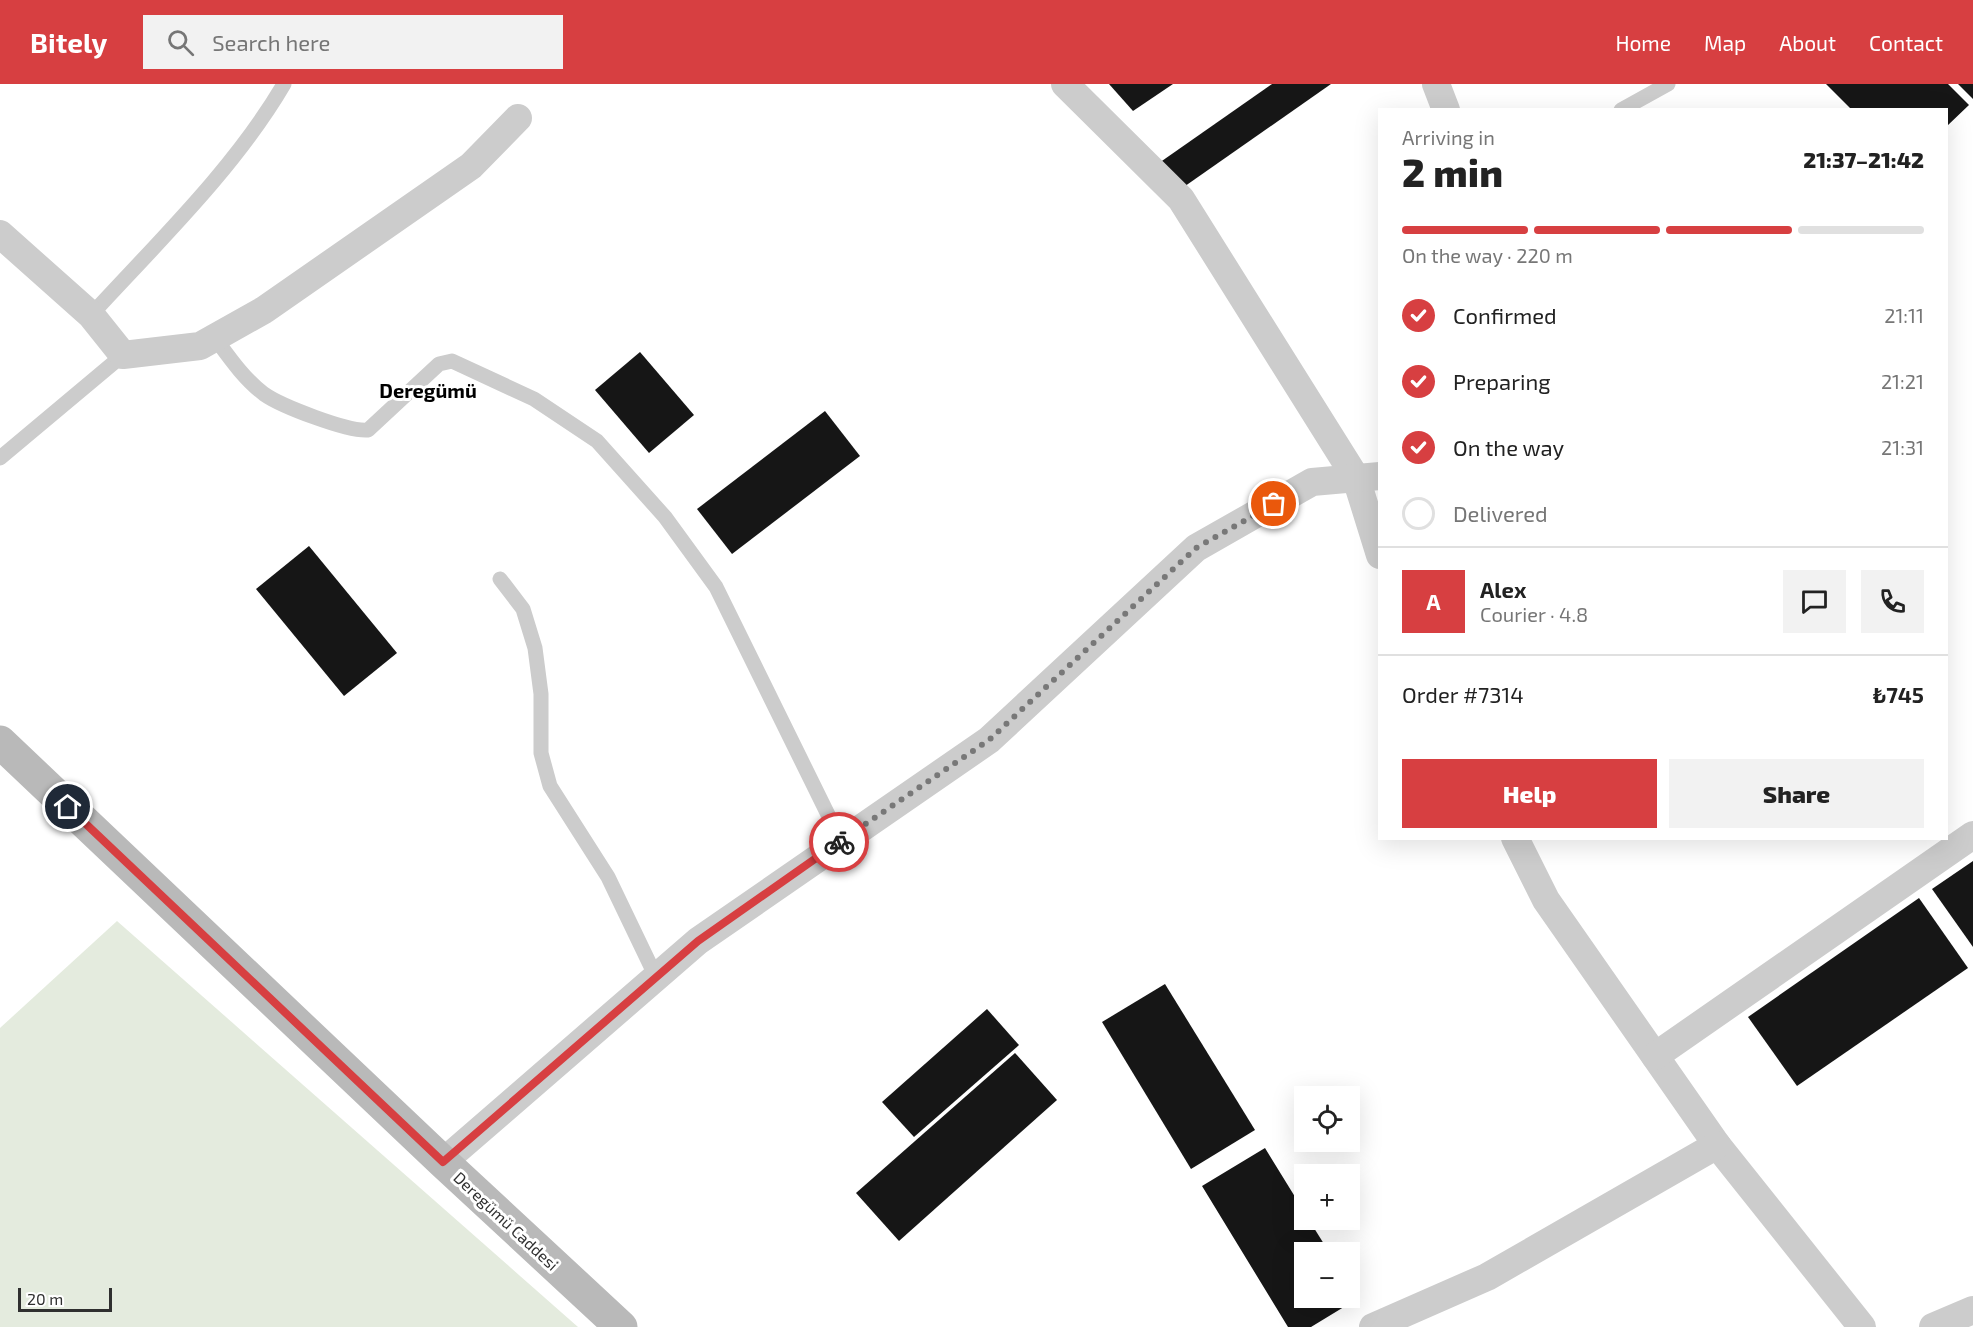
<!DOCTYPE html>
<html lang="en">
<head>
<meta charset="utf-8">
<style>
  :root { --surface:#fff; --page:#f2f2f2; --text:#222; --muted:#767676; --line:#e0e0e0; --accent:#d73f41 }
  body { margin:0; font-family:"Exo 2",sans-serif; background:var(--page); color:var(--text); height:100vh; display:flex; flex-direction:column; font-size:22px; white-space:nowrap }
  * { box-sizing:border-box; margin:0 }
  p { font-size:20px; color:var(--muted) }
  .icon { flex:none; width:33px; height:33px; fill:none; stroke:currentColor; stroke-width:2; stroke-linecap:round; stroke-linejoin:round }
  .map { position:relative; flex:1; overflow:hidden }
  .panel { position:absolute; left:1378px; top:24px; width:570px; height:732px; display:flex; flex-direction:column; background:var(--surface); border-radius:0px; box-shadow:0 6px 24px #0002 }
  .panel>* { flex:none }
  .fabs { position:absolute; left:1294px; top:1002px; display:grid; gap:12px }
  .fabs a { display:grid; place-items:center; width:66px; height:66px; border-radius:0px; background:var(--surface); box-shadow:0 6px 24px #0002; font-size:30px }
  .scale { position:absolute; left:18px; bottom:15px; width:94px; box-sizing:border-box; padding-left:6px; border:3px solid #2f2f2f; border-top:0; font-size:16px; line-height:21px; white-space:nowrap; color:#2f2f2f; -webkit-text-stroke:4px #fff; paint-order:stroke }
  .pin { position:absolute; display:grid; place-items:center; width:51px; height:51px; color:#fff; margin:-26px; border:3px solid #fff; border-radius:50%; box-shadow:0 2px 6px #0007 }
  .courier { position:absolute; display:grid; place-items:center; width:60px; height:60px; margin:-30px; border:4px solid #d73f41; border-radius:50%; background:#fff; color:#222; box-shadow:0 2px 8px #0007 }
  .overview em { font-style:normal; font-weight:800 }
  .overview div { display:flex; flex-direction:column-reverse }
  .overview { display:flex; align-items:center; justify-content:space-between; height:102px; padding:0 24px }
  h1 { font-size:39px; font-weight:800; line-height:45px }
  .bar { display:grid; grid-template-columns:repeat(4,1fr); gap:9px 6px; align-content:center; height:72px; padding:0 24px }
  .bar i { height:8px; border-radius:4px; background:var(--line) }
  .bar .current { background:var(--accent) }
  .bar p { grid-column:span 4 }
  .line { display:flex; align-items:center; gap:15px; padding:0 24px; border-top:2px solid var(--line) }
  .line div { flex:1 }
  .round { display:grid; place-items:center; flex:none; width:63px; height:63px; border-radius:0px; background:var(--page) }
  ol { padding:0 24px; list-style:none }
  li { display:flex; align-items:center; gap:18px; height:66px }
  li p { margin-inline-start:auto }
  li .icon { padding:6px; border-radius:50%; background:var(--accent); color:#fff; stroke-width:4 }
  li:last-child { color:var(--muted) }
  li i { width:33px; height:33px; border:3px solid var(--line); border-radius:50% }
  .cta { display:flex; gap:12px; margin-top:auto; padding:12px 24px }
  .cta a { flex:1; height:69px; border-radius:0px; background:var(--accent); color:#fff; font-size:24px; font-weight:800; line-height:69px; text-align:center }
  .cta a+a { background:var(--page); color:var(--text) }
  header { display:flex; align-items:center; gap:36px; box-sizing:border-box; height:84px; padding:0 30px; background:var(--accent); color:#fff }
  header strong { font-size:28px }
  nav { display:flex; gap:33px; margin-inline-start:auto; font-size:21px }
  .search { width:420px; height:54px; background:var(--page); display:flex; align-items:center; gap:15px; box-sizing:border-box; padding:0 21px; border-radius:0px; color:var(--muted); font-size:22px }
  .map>svg:first-child { display:block }
  .green { fill:#e4ebde }
  .building { fill:#161616 }
  .lines { fill:none; stroke-linecap:round; stroke-linejoin:round }
  .lane { stroke:#ccc; stroke-width:15 }
  .street { stroke:#ccc; stroke-width:28 }
  .secondary { stroke:#b9b9b9; stroke-width:33 }
  .done { stroke:#787878; stroke-width:6; stroke-dasharray:0 10.8 }
  .route { stroke:#d73f41; stroke-width:8 }
  .labels { text-anchor:middle; stroke-width:6; stroke-linejoin:round; paint-order:stroke }
  .street-label { font-size:16px; fill:#2f2f2f; stroke:#fff }
  .quarter-label { font-size:20px; font-weight:bold; fill:#000; stroke:#fff }
</style>
</head>
<body>
<header>
<strong>Bitely</strong>
<div class="search"><svg class="icon" aria-label="search" viewBox="0 0 24 24"><circle cx="10" cy="10" r="6"/><path d="M15 15l6 6"/></svg>Search here</div>
<nav><a>Home</a><a>Map</a><a>About</a><a>Contact</a></nav>
</header>
<div class="map">
<svg width="1973" height="1243" viewBox="0 0 1973 1243">
  <rect width="100%" height="100%" fill="#fff"/>
  <path class="green" d="M 117,837 L 578,1243 L 0,1243 L 0,944 Z"/>
  <g class="building">
    <path d="M 1109,0 L 1173,0 L 1133,27 Z"/>
    <path d="M 1272,0 L 1331,0 L 1178,107 L 1159,79 Z"/>
    <path d="M 1826,0 L 1948,0 L 1969,21 L 1947,42 L 1947,26 L 1852,26 Z"/>
    <path d="M 1958,0 L 1973,0 L 1973,15 Z"/>
    <path d="M 640,268 L 694,331 L 649,369 L 595,306 Z"/>
    <path d="M 825,327 L 860,372 L 732,470 L 697,425 Z"/>
    <path d="M 309,462 L 397,569 L 344,612 L 256,505 Z"/>
    <path d="M 1973,777 L 1973,863 L 1932,805 Z"/>
    <path d="M 1919,814 L 1968,884 L 1797,1002 L 1748,933 Z"/>
    <path d="M 1165,900 L 1255,1046 L 1191,1085 L 1102,938 Z"/>
    <path d="M 987,925 L 1019,961 L 914,1053 L 882,1018 Z"/>
    <path d="M 1015,969 L 1057,1016 L 899,1157 L 856,1109 Z"/>
    <path d="M 1265,1064 L 1305,1129 L 1305,1136 L 1309,1136 L 1329,1168 L 1305,1168 L 1305,1214 L 1350,1214 L 1350,1203 L 1357,1215 L 1311,1243 L 1288,1243 L 1202,1102 Z"/>
  </g>
  <g class="lines">
    <g class="lane">
      <path d="M 1621,26 L 1668,0"/>
      <path d="M 91,231 C 157,159 235,84 284,0"/>
      <path d="M 215,254 C 229,273 244,295 264,310 C 281,322 348,348 368,346 L 439,280 L 452,277 L 534,315 L 597,357 L 665,433 L 716,503 L 841,757"/>
      <path d="M 0,374 L 123,271"/>
      <path d="M 500,495 L 523,525 L 535,564 L 541,610 L 541,669 L 550,702 L 608,793 L 656,893"/>
    </g>
    <g class="street">
      <path d="M 1065,0 L 1181,115 L 1356,394 L 1380,471"/>
      <path d="M 1436,0 L 1446,26"/>
      <path d="M 0,150 L 91,231 L 123,271 L 200,262 L 264,226 L 471,82 L 518,34"/>
      <path d="M 1515,754 L 1546,816 L 1717,1061 L 1862,1243"/>
      <path d="M 1655,972 L 1973,751"/>
      <path d="M 443,1078 L 698,857 L 989,656 L 1196,464 L 1312,398 L 1380,392"/>
      <path d="M 1373,1243 L 1487,1193 L 1717,1061"/>
      <path d="M 1933,1243 L 1973,1226"/>
    </g>
    <path class="secondary" d="M 0,658 L 443,1078 L 621,1243"/>
  </g>
  <g class="lines">
    <path class="done" d="M 839,758 L 989,656 L 1196,464 L 1274,420"/>
    <path class="route" d="M 68,723 L 443,1078 L 698,857 L 839,758"/>
  </g>
  <g class="labels">
    <g class="street-label">
      <text transform="translate(506 1137) rotate(43)" y="6">Deregümü Caddesi</text>
    </g>
    <g class="quarter-label">
      <text x="428" y="314">Deregümü</text>
    </g>
  </g>
</svg>
<div class="fabs">
<a><svg class="icon" aria-label="locate" viewBox="0 0 24 24"><circle cx="12" cy="12" r="6"/><path d="M12 2v4M12 18v4M2 12h4M18 12h4"/></svg></a>
<a>+</a>
<a>−</a>
</div>
<div class="scale">20 m</div>
<div class="pin" style="left:1274px;top:420px;background:#ea580c"><svg class="icon" aria-label="bag" viewBox="0 0 24 24"><path d="M5 8h14l-1 12H6zM9 8a3 3 0 0 1 6 0"/></svg></div>
<div class="pin" style="left:68px;top:723px;background:#1f2937"><svg class="icon" aria-label="home" viewBox="0 0 24 24"><path d="M3 11l9-7 9 7M6 9v11h12V9"/></svg></div>
<div class="courier" style="left:839px;top:758px"><svg class="icon" aria-label="bike" viewBox="0 0 24 24"><circle cx="6" cy="16" r="4"/><circle cx="18" cy="16" r="4"/><path d="M6 16l4-8h5l3 8M10 8l3 8H6M13 5h3"/></svg></div>
<section class="panel">
<div class="overview"><div><h1>2 min</h1><p>Arriving in</p></div><em>21:37–21:42</em></div>
<div class="bar"><i class="current"></i><i class="current"></i><i class="current"></i><i></i><p>On the way · 220 m</p></div>
<ol>
<li><svg class="icon" aria-label="check" viewBox="0 0 24 24"><path d="M5 12l5 5 9-10"/></svg>Confirmed<p>21:11</p></li>
<li><svg class="icon" aria-label="check" viewBox="0 0 24 24"><path d="M5 12l5 5 9-10"/></svg>Preparing<p>21:21</p></li>
<li><svg class="icon" aria-label="check" viewBox="0 0 24 24"><path d="M5 12l5 5 9-10"/></svg>On the way<p>21:31</p></li>
<li><i></i>Delivered</li>
</ol>
<div class="line" style="height:108px"><b class="round" style="background:var(--accent);color:#fff">A</b><div><b>Alex</b><p>Courier · 4.8</p></div><a class="round"><svg class="icon" aria-label="chat" viewBox="0 0 24 24"><path d="M4 5h16v11H9l-5 4z"/></svg></a><a class="round"><svg class="icon" aria-label="phone" viewBox="0 0 24 24"><path d="M5 4h4l2 5-3 2q2 4 5 5l2-3 5 2v4C11 20 4 13 5 4z"/></svg></a></div>
<div class="line" style="height:78px"><div>Order #7314</div><b>₺745</b></div>
<div class="cta"><a>Help</a><a>Share</a></div>
</section>
</div>
</body>
</html>
